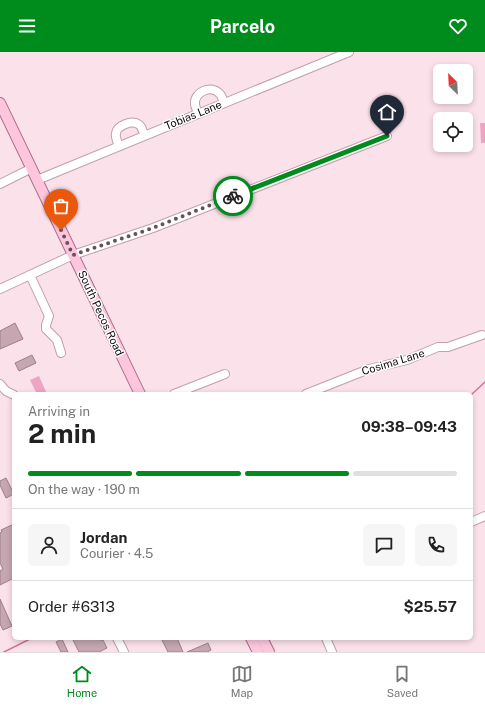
<!DOCTYPE html>
<html lang="en">
<head>
<meta charset="utf-8">
<style>
  :root { --surface:#fff; --page:#f6f6f6; --text:#222; --muted:#767676; --line:#e0e0e0; --accent:#008c1c }
  body { margin:0; font-family:"Public Sans",sans-serif; background:var(--page); color:var(--text); height:100vh; display:flex; flex-direction:column; font-size:15px; white-space:nowrap }
  * { box-sizing:border-box; margin:0 }
  p { font-size:13px; color:var(--muted) }
  .icon { flex:none; width:22px; height:22px; fill:none; stroke:currentColor; stroke-width:2; stroke-linecap:round; stroke-linejoin:round }
  .map { position:relative; flex:1; overflow:hidden }
  .drawer { position:absolute; left:12px; top:340px; width:461px; height:248px; display:flex; flex-direction:column; background:var(--surface); border-radius:6px; box-shadow:0 2px 6px #0003 }
  .drawer>* { flex:none }
  .needle { width:26px; rotate:336deg }
  .controls { position:absolute; left:433px; top:12px; display:grid; gap:8px }
  .controls a { display:grid; place-items:center; width:40px; height:40px; border-radius:6px; background:var(--surface); box-shadow:0 2px 6px #0003; font-size:20px }
  .pin { position:absolute; display:grid; place-items:center; width:34px; height:34px; color:#fff; margin:-41px -17px; border-radius:50% 50% 50% 0; rotate:-45deg; box-shadow:0 0 4px #0007 }
  .pin .icon { rotate:45deg }
  .courier { position:absolute; display:grid; place-items:center; width:40px; height:40px; margin:-20px; border:3px solid #008c1c; border-radius:50%; background:#fff; color:#222; box-shadow:0 1px 5px #0007 }
  .overview em { font-style:normal; font-weight:700 }
  .overview div { display:flex; flex-direction:column-reverse }
  .overview { display:flex; align-items:center; justify-content:space-between; height:68px; padding:0 16px }
  h1 { font-size:26px; font-weight:700; line-height:30px }
  .bar { display:grid; grid-template-columns:repeat(4,1fr); gap:6px 4px; align-content:center; height:48px; padding:0 16px }
  .bar i { height:5px; border-radius:3px; background:var(--line) }
  .bar .current { background:var(--accent) }
  .bar p { grid-column:span 4 }
  .line { display:flex; align-items:center; gap:10px; padding:0 16px; border-top:1px solid var(--line) }
  .line div { flex:1 }
  .round { display:grid; place-items:center; flex:none; width:42px; height:42px; border-radius:6px; background:var(--page) }
  header { display:flex; justify-content:space-between; align-items:center; height:52px; padding:0 16px; background:var(--accent); color:#fff; font-size:18px; font-weight:700 }
  .tab-bar { display:flex; justify-content:space-around; align-items:center; height:56px; border-top:1px solid var(--line); background:var(--surface); font-size:11px; color:var(--muted) }
  .tab-bar a { display:grid; justify-items:center; gap:2px }
  .tab-bar .current { color:var(--accent) }
  .map>svg:first-child { display:block }
  .green { fill:#efa5c2 }
  .lines { fill:none; stroke-linecap:round; stroke-linejoin:round }
  .stream { stroke:#d2729b; stroke-width:1.5 }
  .building { fill:#c5a6b1; stroke:#9d7f8a }
  .minor-casing { stroke:#bfa0ac; stroke-width:10 }
  .major-casing { stroke:#ab6b86; stroke-width:12 }
  .minor { stroke:#fff; stroke-width:8 }
  .major { stroke:#fec6dd; stroke-width:10 }
  .done { stroke:#64545a; stroke-width:4; stroke-dasharray:0 7.2 }
  .route { stroke:#008c1c; stroke-width:5 }
  .labels { text-anchor:middle; stroke-width:3; stroke-linejoin:round; paint-order:stroke }
  .street-label { font-size:11px; fill:#12080c; stroke:#fff }
</style>
</head>
<body>
<header><svg class="icon" aria-label="menu" viewBox="0 0 24 24"><path d="M4 6h16M4 12h16M4 18h16"/></svg>Parcelo<svg class="icon" aria-label="heart" viewBox="0 0 24 24"><path d="M12 20l-8-8c-3-5 5-10 8-4 3-6 11-1 8 4z"/></svg></header>
<div class="map">
<svg width="485" height="600" viewBox="0 0 485 600">
  <rect width="100%" height="100%" fill="#fbe1ea"/>
  <g class="green">
    <path d="M 480,71 L 485,71 L 485,91 L 481,91 Z"/>
    <path d="M 39,324 L 47,342 L 37,342 L 30,328 Z"/>
  </g>
  <g class="lines">
    <g class="stream">
      <path d="M 471,343 L 485,330"/>
      <path d="M 4,600 L 32,586"/>
    </g>
  </g>
  <g class="building">
    <path d="M 15,271 L 23,287 L 0,297 L 0,279 Z"/>
    <path d="M 32,303 L 36,311 L 19,319 L 15,311 Z"/>
    <path d="M 6,426 L 14,442 L 6,446 L 0,433 L 0,429 Z"/>
    <path d="M 14,472 L 14,526 L 0,533 L 0,519 L 3,517 L 0,511 L 0,481 L 2,480 L 1,478 Z"/>
    <path d="M 0,547 L 12,574 L 3,578 L 0,572 Z"/>
    <path d="M 72,586 L 99,586 L 100,588 L 103,588 L 107,596 L 99,600 L 79,600 Z"/>
    <path d="M 167,586 L 177,586 L 183,600 L 168,600 L 162,588 Z"/>
    <path d="M 62,587 L 68,600 L 61,600 L 56,590 Z"/>
    <path d="M 208,591 L 211,598 L 207,600 L 187,600 Z"/>
  </g>
  <g class="lines">
    <g class="minor-casing">
      <g id="minor">
        <path d="M 198,61 C 197,58 195,55 195,52 C 194,40 211,32 220,42 C 222,44 223,48 224,51"/>
        <path d="M 119,94 C 117,89 115,85 116,81 C 117,74 131,68 138,72 C 141,73 143,79 144,83"/>
        <path d="M 37,128 L 349,0"/>
        <path d="M 0,132 L 32,116"/>
        <path d="M 30,223 L 49,264 L 46,273 L 46,277 L 57,288 L 61,301"/>
        <path d="M 0,237 L 73,203 L 153,176 L 387,84"/>
        <path d="M 0,332 L 6,339 L 14,343"/>
        <path d="M 174,342 L 225,322"/>
        <path d="M 306,342 L 369,317 L 407,308 L 438,295 L 448,295 L 482,283"/>
        <path d="M 471,470 L 485,464"/>
        <path d="M 117,586 L 124,600"/>
        <path d="M 326,586 L 332,600"/>
      </g>
    </g>
    <g class="major-casing">
      <g id="major">
        <path d="M 0,51 L 140,342"/>
        <path d="M 251,586 L 258,600"/>
        <path d="M 262,586 L 269,600"/>
      </g>
    </g>
    <use href="#minor" class="minor"/>
    <use href="#major" class="major"/>
  </g>
  <g class="lines">
    <path class="done" d="M 61,178 L 73,203 L 153,176 L 233,144"/>
    <path class="route" d="M 233,144 L 387,84"/>
  </g>
  <g class="labels">
    <g class="street-label">
      <text transform="translate(193 63) rotate(-22)" y="4">Tobias Lane</text>
      <text transform="translate(101 261) rotate(65)" y="4">South Pecos Road</text>
      <text transform="translate(393 310) rotate(-17)" y="4">Cosima Lane</text>
    </g>
  </g>
</svg>
<div class="controls">
<a><svg class="needle" viewBox="-14 -14 28 28"><path d="M0-13l5 13h-10z" fill="#e53935"/><path d="M0 13l5-13h-10z" fill="#767676"/></svg></a>
<a><svg class="icon" aria-label="locate" viewBox="0 0 24 24"><circle cx="12" cy="12" r="6"/><path d="M12 2v4M12 18v4M2 12h4M18 12h4"/></svg></a>
</div>
<div class="pin" style="left:61px;top:178px;background:#ea580c"><svg class="icon" aria-label="bag" viewBox="0 0 24 24"><path d="M5 8h14l-1 12H6zM9 8a3 3 0 0 1 6 0"/></svg></div>
<div class="pin" style="left:387px;top:84px;background:#1f2937"><svg class="icon" aria-label="home" viewBox="0 0 24 24"><path d="M3 11l9-7 9 7M6 9v11h12V9"/></svg></div>
<div class="courier" style="left:233px;top:144px"><svg class="icon" aria-label="bike" viewBox="0 0 24 24"><circle cx="6" cy="16" r="4"/><circle cx="18" cy="16" r="4"/><path d="M6 16l4-8h5l3 8M10 8l3 8H6M13 5h3"/></svg></div>
<section class="drawer">
<div class="overview"><div><h1>2 min</h1><p>Arriving in</p></div><em>09:38–09:43</em></div>
<div class="bar"><i class="current"></i><i class="current"></i><i class="current"></i><i></i><p>On the way · 190 m</p></div>
<div class="line" style="height:72px"><a class="round"><svg class="icon" aria-label="person" viewBox="0 0 24 24"><circle cx="12" cy="8" r="4"/><path d="M4 21q1-7 8-7t8 7"/></svg></a><div><b>Jordan</b><p>Courier · 4.5</p></div><a class="round"><svg class="icon" aria-label="chat" viewBox="0 0 24 24"><path d="M4 5h16v11H9l-5 4z"/></svg></a><a class="round"><svg class="icon" aria-label="phone" viewBox="0 0 24 24"><path d="M5 4h4l2 5-3 2q2 4 5 5l2-3 5 2v4C11 20 4 13 5 4z"/></svg></a></div>
<div class="line" style="height:52px"><div>Order #6313</div><b>$25.57</b></div>
</section>
</div>
<nav class="tab-bar">
<a class="current"><svg class="icon" aria-label="home" viewBox="0 0 24 24"><path d="M3 11l9-7 9 7M6 9v11h12V9"/></svg>Home</a>
<a><svg class="icon" aria-label="map" viewBox="0 0 24 24"><path d="M3 6l6-2 6 2 6-2v14l-6 2-6-2-6 2zM9 4v14M15 6v14"/></svg>Map</a>
<a><svg class="icon" aria-label="saved" viewBox="0 0 24 24"><path d="M7 4h10v16l-5-4-5 4z"/></svg>Saved</a>
</nav>
</body>
</html>
